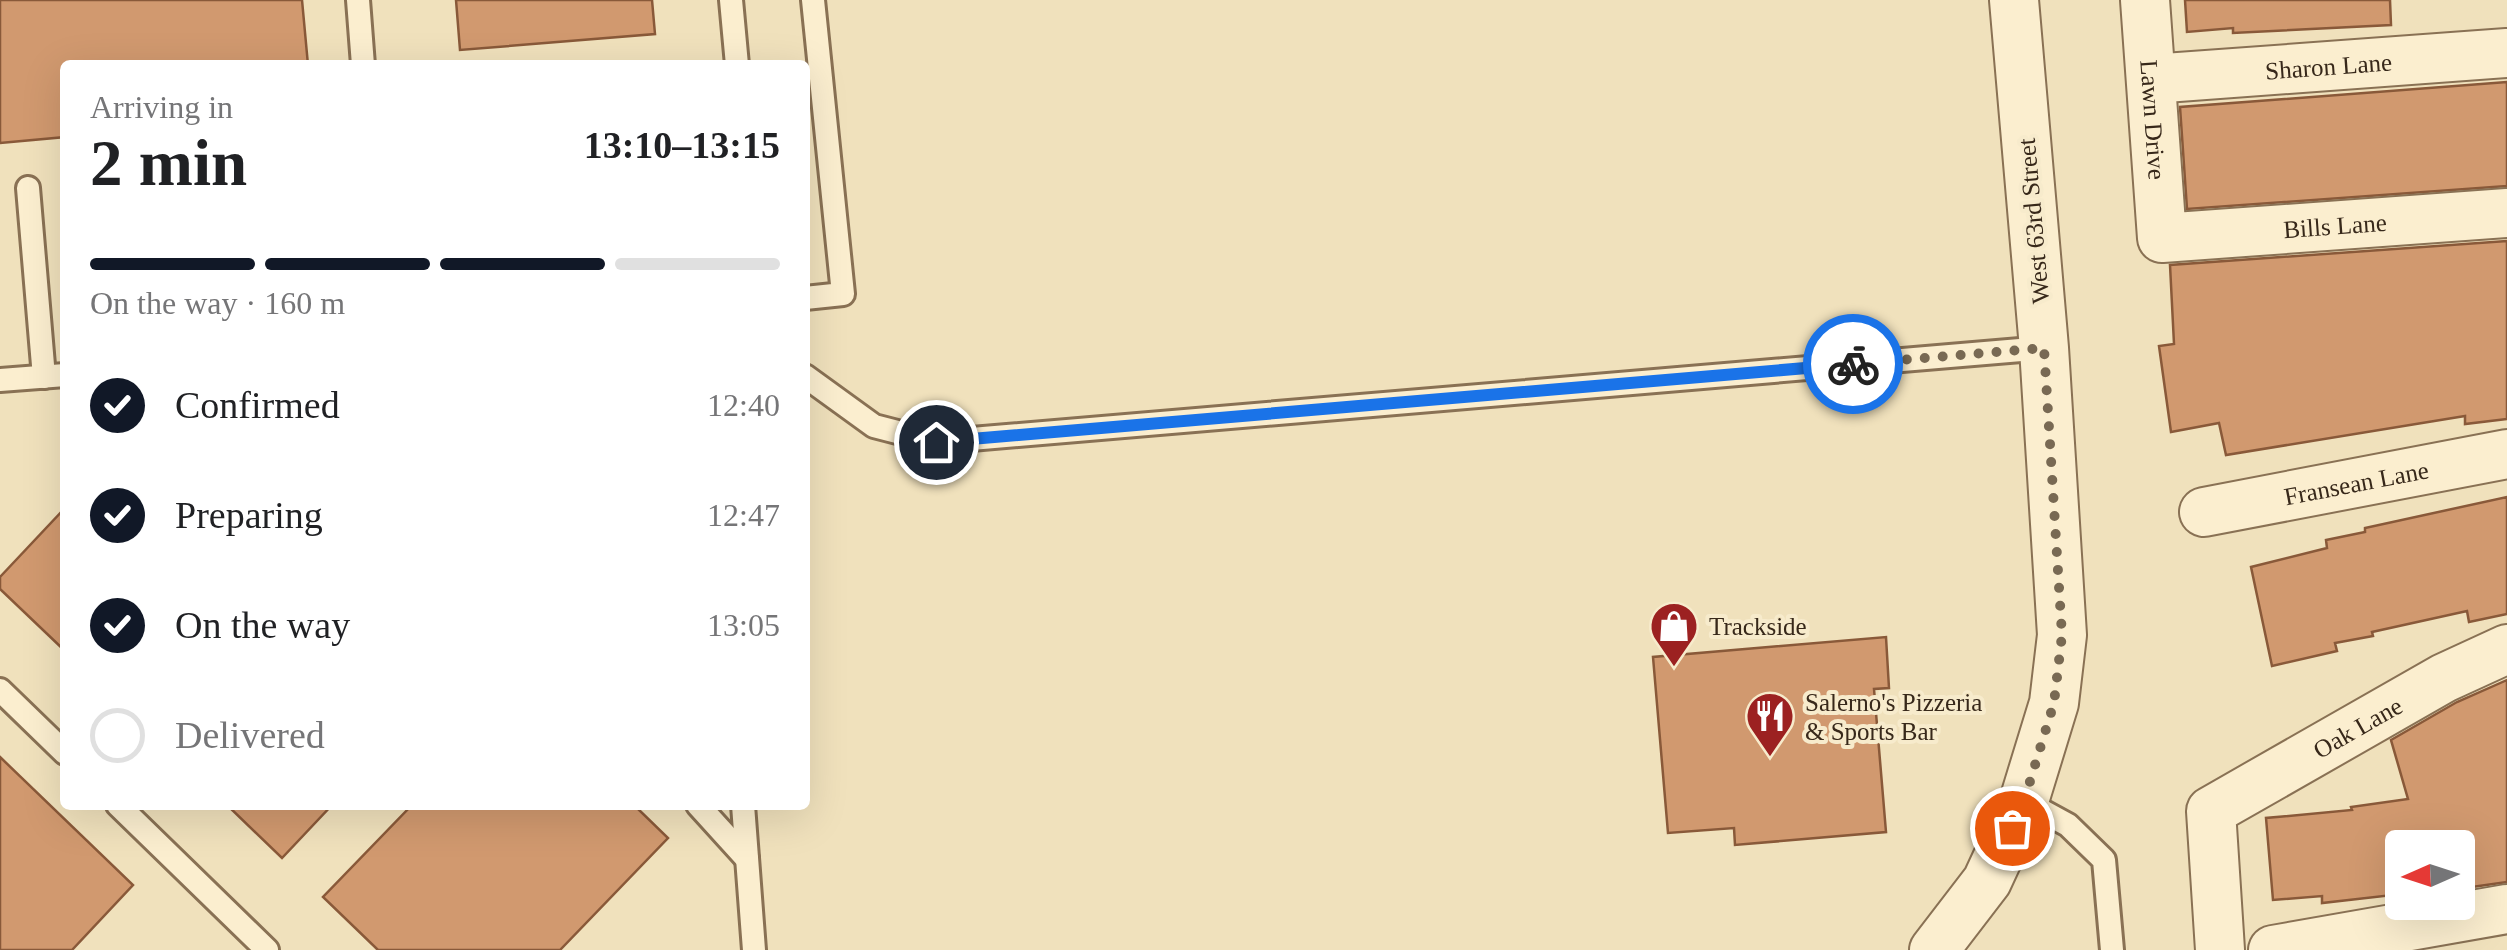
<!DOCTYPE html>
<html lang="en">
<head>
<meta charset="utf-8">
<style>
  :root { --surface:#fff; --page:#f6f6f6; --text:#202124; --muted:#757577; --line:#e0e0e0; --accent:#111827 }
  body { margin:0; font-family:Georgia,serif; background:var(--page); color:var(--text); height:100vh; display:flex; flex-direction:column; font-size:38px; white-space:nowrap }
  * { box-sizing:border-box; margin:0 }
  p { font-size:32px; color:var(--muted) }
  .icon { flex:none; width:55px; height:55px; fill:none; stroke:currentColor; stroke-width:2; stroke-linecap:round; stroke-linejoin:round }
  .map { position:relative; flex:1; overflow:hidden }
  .drawer { position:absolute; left:60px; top:60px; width:750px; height:750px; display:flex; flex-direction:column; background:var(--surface); border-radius:10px; box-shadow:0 10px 40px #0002 }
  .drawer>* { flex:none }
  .needle { width:65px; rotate:267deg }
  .buttons { position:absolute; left:2385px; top:830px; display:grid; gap:20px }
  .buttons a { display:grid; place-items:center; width:90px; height:90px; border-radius:10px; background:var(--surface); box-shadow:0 10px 40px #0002; font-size:50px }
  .pin { position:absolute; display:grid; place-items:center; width:85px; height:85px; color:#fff; margin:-42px; border:5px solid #fff; border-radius:50%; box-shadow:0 2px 10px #0007 }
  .courier { position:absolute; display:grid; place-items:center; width:100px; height:100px; margin:-50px; border:8px solid #1a73e8; border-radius:50%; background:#fff; color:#222; box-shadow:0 2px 12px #0007 }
  .overview em { font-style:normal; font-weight:800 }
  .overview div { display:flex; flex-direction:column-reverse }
  .overview { display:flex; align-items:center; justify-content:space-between; height:170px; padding:0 30px }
  h1 { font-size:65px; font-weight:800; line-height:75px }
  .bar { display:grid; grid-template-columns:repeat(4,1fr); gap:15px 10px; align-content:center; height:120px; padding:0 30px }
  .bar i { height:12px; border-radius:8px; background:var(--line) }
  .bar .active { background:var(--accent) }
  .bar p { grid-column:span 4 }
  ol { padding:0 30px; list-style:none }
  li { display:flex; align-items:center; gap:30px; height:110px }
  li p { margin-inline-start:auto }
  li .icon { padding:10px; border-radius:50%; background:var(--accent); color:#fff; stroke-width:4 }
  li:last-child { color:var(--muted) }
  li i { width:55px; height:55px; border:5px solid var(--line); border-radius:50% }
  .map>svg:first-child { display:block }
  .building { fill:#d1996f; stroke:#895939; stroke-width:2.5 }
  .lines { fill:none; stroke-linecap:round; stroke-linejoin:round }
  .service-casing { stroke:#897154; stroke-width:28 }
  .minor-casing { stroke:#897154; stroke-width:52 }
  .service { stroke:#fbeecf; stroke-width:22 }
  .minor { stroke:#fbeecf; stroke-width:48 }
  .done { stroke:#786953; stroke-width:10; stroke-dasharray:0 18 }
  .route { stroke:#1a73e8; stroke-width:12 }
  .labels { text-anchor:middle; stroke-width:8; stroke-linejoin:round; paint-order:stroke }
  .street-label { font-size:25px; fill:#37281a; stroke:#f7ebcc }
  .poi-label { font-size:25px; fill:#37281a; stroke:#f7ebcc; text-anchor:start }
</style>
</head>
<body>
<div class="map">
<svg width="2507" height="950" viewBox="0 0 2507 950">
  <rect width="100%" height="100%" fill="#f0e1bc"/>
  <g class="building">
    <path d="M 0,0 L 302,0 L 308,65 L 65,65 L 65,137 L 0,143 Z"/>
    <path d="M 456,0 L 652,0 L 655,34 L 460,50 Z"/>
    <path d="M 2185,0 L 2390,0 L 2391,25 L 2233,33 L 2233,28 L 2187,32 Z"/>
    <path d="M 2507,82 L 2507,186 L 2187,209 L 2180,107 Z"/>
    <path d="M 2507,241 L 2507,419 L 2465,424 L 2465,416 L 2226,455 L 2219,423 L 2171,432 L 2159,346 L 2174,344 L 2170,265 Z"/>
    <path d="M 2507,497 L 2507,614 L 2469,622 L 2467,611 L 2372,632 L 2373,636 L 2335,643 L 2337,651 L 2272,666 L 2251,567 L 2327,548 L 2326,540 L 2365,532 L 2365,528 Z"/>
    <path d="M 65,508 L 65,651 L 0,589 L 0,577 Z"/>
    <path d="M 1886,637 L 1889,688 L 1874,689 L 1886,832 L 1735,845 L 1734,828 L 1668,833 L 1653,657 Z"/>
    <path d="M 2507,680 L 2507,882 L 2458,889 L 2458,848 L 2402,848 L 2402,894 L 2322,903 L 2322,896 L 2273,900 L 2266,818 L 2352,810 L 2351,807 L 2408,799 L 2391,740 L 2457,702 Z"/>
    <path d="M 0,757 L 133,885 L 72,950 L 0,950 Z"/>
    <path d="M 227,805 L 332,805 L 282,858 Z"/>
    <path d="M 412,805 L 634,805 L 668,838 L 560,950 L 378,950 L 323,897 Z"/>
  </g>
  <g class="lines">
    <g class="service-casing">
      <g id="service">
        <path d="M 358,0 L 363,65"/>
        <path d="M 731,0 L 737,65"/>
        <path d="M 28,188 L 44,377"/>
        <path d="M 805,298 L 843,294 L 813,0"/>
        <path d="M 805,376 L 874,426 L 936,442 L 2044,348"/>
        <path d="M 0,380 L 65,375"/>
        <path d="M 0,690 L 65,753"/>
        <path d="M 2024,801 L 2068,825 L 2104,860 L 2112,950"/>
        <path d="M 118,805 L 267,950"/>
        <path d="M 698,805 L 747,859"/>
        <path d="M 743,805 L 754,950"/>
      </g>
    </g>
    <g class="minor-casing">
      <g id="minor">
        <path id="s1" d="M 2145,0 L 2162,238 L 2507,213"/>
        <path id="s2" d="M 2151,79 L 2507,53"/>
        <path id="s3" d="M 2204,512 L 2507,454"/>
        <path d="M 1934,950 L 1987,881 L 2024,801 L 2054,703 L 2062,635 L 2044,348 L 2014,0"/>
        <path id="s4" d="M 2220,950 L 2211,811 L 2444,678 L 2507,649"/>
        <path d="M 2273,950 L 2507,909"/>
      </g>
    </g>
    <use href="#service" class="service"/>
    <use href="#minor" class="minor"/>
  </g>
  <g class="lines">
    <path class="done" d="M 1853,364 L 2044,348 L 2062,635 L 2054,703 L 2024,801 L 2012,828"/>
    <path class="route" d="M 936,442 L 1853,364"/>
  </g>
  <defs>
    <g id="shop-pin" transform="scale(2.5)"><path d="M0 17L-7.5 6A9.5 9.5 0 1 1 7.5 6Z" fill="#9c2121" stroke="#f7ebcc"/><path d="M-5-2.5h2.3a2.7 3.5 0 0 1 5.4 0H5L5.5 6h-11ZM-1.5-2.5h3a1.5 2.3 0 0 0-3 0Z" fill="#fff"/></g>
    <g id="restaurant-pin" transform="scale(2.5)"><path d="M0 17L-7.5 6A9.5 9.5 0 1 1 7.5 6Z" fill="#9c2121" stroke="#f7ebcc"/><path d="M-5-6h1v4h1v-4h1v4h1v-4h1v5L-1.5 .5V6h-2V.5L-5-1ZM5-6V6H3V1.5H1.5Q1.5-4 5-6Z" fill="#fff"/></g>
  </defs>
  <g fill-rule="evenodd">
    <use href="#shop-pin" x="1674" y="626"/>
    <use href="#restaurant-pin" x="1770" y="716"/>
  </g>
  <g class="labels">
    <g class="street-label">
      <text dy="9" stroke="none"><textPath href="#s2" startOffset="178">Sharon Lane</textPath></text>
      <text dy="9" stroke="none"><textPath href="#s1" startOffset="120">Lawn Drive</textPath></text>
      <text transform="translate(2033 221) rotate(-95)" y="9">West 63rd Street</text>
      <text dy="9" stroke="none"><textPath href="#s1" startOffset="412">Bills Lane</textPath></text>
      <text dy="9" stroke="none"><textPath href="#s3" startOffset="155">Fransean Lane</textPath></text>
      <text dy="9" stroke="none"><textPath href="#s4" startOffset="308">Oak Lane</textPath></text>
    </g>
    <g class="poi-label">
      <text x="1709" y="635">Trackside</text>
      <text x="1805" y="711">Salerno's Pizzeria<tspan x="1805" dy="29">&amp; Sports Bar</tspan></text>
    </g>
  </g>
</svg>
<div class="buttons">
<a><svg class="needle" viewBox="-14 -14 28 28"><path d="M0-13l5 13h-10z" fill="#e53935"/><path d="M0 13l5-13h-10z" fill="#757577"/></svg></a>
</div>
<div class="pin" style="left:2012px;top:828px;background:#ea580c"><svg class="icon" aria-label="bag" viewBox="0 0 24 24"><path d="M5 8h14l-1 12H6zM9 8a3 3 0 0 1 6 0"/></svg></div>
<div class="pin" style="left:936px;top:442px;background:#1f2937"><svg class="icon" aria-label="home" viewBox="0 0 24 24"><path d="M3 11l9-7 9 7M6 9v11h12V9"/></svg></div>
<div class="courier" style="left:1853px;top:364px"><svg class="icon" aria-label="bike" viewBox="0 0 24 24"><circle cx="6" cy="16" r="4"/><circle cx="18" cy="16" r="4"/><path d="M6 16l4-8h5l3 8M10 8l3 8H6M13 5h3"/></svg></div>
<section class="drawer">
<div class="overview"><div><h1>2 min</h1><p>Arriving in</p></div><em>13:10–13:15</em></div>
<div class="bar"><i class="active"></i><i class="active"></i><i class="active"></i><i></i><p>On the way · 160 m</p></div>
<ol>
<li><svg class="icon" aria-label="check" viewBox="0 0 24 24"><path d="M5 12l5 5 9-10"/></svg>Confirmed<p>12:40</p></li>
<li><svg class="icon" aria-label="check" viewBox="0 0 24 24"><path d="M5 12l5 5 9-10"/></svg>Preparing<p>12:47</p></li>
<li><svg class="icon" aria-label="check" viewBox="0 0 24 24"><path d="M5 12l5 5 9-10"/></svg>On the way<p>13:05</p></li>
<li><i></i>Delivered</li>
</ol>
</section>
</div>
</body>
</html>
